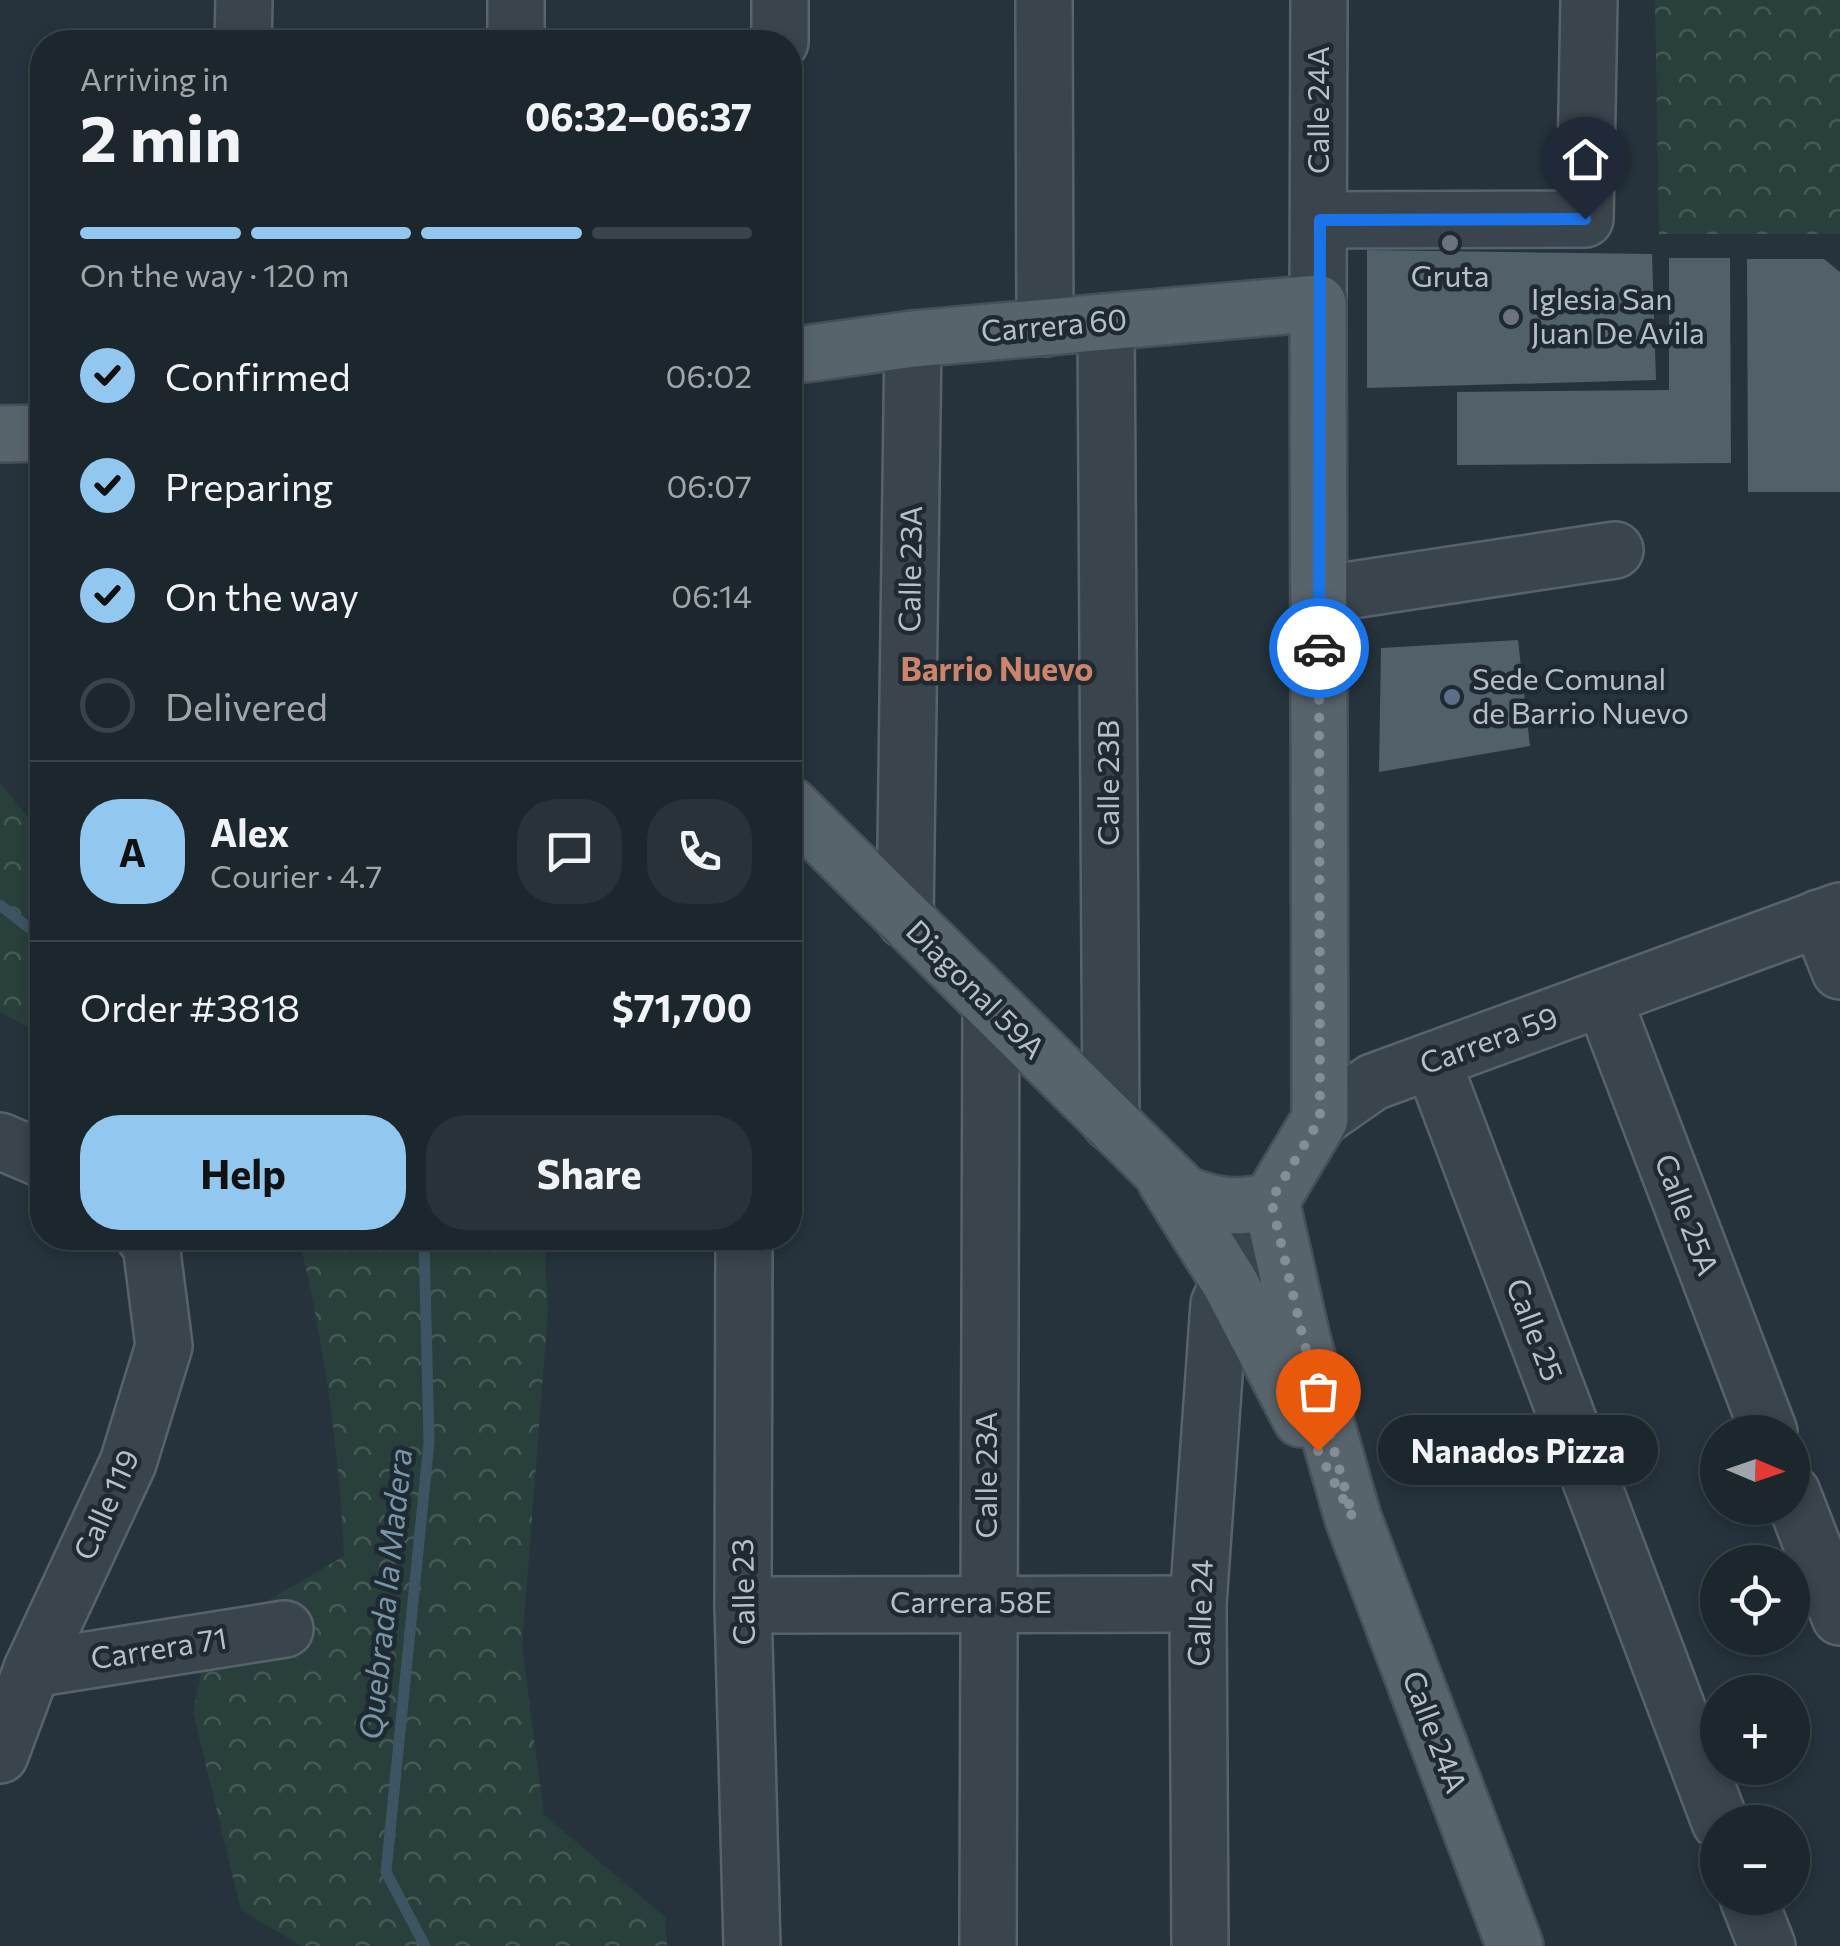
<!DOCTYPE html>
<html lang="en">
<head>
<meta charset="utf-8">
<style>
  :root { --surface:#1c262d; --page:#293239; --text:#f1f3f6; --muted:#a0a5aa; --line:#3a4349; --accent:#92c7ef }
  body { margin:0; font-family:Commissioner,sans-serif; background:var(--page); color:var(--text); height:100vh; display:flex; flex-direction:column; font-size:38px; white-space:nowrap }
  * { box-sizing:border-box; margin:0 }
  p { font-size:32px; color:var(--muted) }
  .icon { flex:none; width:55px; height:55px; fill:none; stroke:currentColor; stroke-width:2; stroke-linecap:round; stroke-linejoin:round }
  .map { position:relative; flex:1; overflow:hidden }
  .details { position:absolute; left:30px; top:30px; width:772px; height:1220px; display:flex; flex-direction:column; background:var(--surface); border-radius:40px; box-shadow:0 5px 15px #0003,0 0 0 2px var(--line) }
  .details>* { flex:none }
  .needle { width:65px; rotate:92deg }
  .controls { position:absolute; left:1700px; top:1415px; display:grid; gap:20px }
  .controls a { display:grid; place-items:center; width:110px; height:110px; border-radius:50%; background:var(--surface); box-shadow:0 5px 15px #0003,0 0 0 2px var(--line); font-size:50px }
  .pin { position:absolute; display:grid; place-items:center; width:85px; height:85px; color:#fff; margin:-102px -42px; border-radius:50% 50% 50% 0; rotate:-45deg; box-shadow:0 0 10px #0007 }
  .pin .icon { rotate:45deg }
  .courier { position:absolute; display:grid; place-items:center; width:100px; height:100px; margin:-50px; border:8px solid #1a73e8; border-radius:50%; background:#fff; color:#222; box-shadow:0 2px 12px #0007 }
  .bubble { position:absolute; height:70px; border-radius:35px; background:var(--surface); box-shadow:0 5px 15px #0003,0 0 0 2px var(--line); font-size:32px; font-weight:700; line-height:70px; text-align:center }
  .overview em { font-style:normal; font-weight:700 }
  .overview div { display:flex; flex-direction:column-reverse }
  .overview { display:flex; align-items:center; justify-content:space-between; height:170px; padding:0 50px }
  h1 { font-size:65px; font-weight:700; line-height:75px }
  .bar { display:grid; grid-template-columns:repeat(4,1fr); gap:15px 10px; align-content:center; height:120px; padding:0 50px }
  .bar i { height:12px; border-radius:8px; background:var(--line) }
  .bar .selected { background:var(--accent) }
  .bar p { grid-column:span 4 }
  .line { display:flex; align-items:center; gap:25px; padding:0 50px; border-top:2px solid var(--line) }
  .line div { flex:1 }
  .round { display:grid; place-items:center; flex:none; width:105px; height:105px; border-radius:40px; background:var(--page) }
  ol { padding:0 50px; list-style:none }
  li { display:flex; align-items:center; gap:30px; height:110px }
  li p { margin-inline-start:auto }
  li .icon { padding:10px; border-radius:50%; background:var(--accent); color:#111; stroke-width:4 }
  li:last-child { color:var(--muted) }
  li i { width:55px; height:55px; border:5px solid var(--line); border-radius:50% }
  .primary-button { display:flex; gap:20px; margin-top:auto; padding:20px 50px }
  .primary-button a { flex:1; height:115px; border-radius:40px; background:var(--accent); color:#111; font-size:40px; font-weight:700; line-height:115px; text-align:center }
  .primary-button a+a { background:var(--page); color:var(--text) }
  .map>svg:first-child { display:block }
  .forest { fill:url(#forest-crowns) }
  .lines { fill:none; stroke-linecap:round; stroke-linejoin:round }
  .stream { stroke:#3d5463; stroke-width:11 }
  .building { fill:#516069 }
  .minor-casing { stroke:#58626a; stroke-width:60 }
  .major-casing { stroke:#465058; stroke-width:60 }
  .minor { stroke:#39444c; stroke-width:55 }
  .major { stroke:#58646c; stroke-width:55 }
  .done { stroke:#838e96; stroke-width:10; stroke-dasharray:0 18 }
  .route { stroke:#1a73e8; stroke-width:12 }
  .worship-dot { fill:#6b7280; stroke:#1f2931; stroke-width:4 }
  .service-dot { fill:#5c6f8a; stroke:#1f2931; stroke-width:4 }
  .labels { text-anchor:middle; stroke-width:9; stroke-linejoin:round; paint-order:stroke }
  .street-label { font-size:30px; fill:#b5bfc7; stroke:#1f2931 }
  .poi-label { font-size:30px; fill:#b5bfc7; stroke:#1f2931; text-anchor:start }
  .neighbourhood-label { font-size:32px; font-weight:bold; fill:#cc846c; stroke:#1f2931 }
  .water-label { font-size:32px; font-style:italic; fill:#7896a8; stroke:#1f2931 }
</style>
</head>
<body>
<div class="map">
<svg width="1840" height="1946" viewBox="0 0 1840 1946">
  <defs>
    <pattern id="forest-crowns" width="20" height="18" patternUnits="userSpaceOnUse" patternTransform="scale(2.5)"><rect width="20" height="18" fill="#293f3c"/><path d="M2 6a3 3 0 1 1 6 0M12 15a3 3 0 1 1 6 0" fill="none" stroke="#465957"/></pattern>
  </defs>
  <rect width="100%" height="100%" fill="#26333c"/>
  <g class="forest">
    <path d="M 1655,0 L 1840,0 L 1840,234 L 1659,234 Z"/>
    <path d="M 0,783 L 42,834 L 42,1035 L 0,1012 Z"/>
    <path d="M 299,1238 L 544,1238 L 548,1311 L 522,1646 L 544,1815 L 665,1917 L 667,1946 L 301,1946 L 241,1910 L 193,1712 L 209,1635 L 344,1556 C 339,1448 324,1343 299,1238 Z"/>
  </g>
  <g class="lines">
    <g class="stream">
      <path d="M 0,905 L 42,938"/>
      <path d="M 424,1238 L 429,1442 L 386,1872 L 425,1946"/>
    </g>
  </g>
  <g class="building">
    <path d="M 1367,250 L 1652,254 L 1656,380 L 1367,388 Z"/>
    <path d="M 1669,258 L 1730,258 L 1731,463 L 1457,465 L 1457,392 L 1669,390 Z"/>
    <path d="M 1747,259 L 1824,259 L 1840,272 L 1840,492 L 1748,492 Z"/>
    <path d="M 1518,640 L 1530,746 L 1379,772 L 1381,648 Z"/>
  </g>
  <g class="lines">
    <g class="minor-casing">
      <g id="minor">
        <path d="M 516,0 L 516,42"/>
        <path d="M 780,0 L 780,42"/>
        <path d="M 1044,0 L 1045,328"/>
        <path d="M 243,42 L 244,0"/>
        <path d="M 1320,220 L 1585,219 L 1589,0"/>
        <path d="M 1318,303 L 1319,0"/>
        <path d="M 1106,322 L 1111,1123"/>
        <path d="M 1319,595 L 1615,550"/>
        <path d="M 1819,918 L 1840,971"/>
        <path d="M 905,920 L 913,339"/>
        <path d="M 1603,998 L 1769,1432"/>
        <path d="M 1433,1063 L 1720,1822"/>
        <path d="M 1320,1119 L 1373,1082 L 1840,911"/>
        <path d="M 0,1141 L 42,1159"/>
        <path d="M 744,1238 L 743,1605 L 752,1946"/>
        <path d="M 1792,1493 L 1840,1617"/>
        <path d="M 743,1605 L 1198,1604"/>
        <path d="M 32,1669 L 285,1629"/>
        <path d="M 0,1755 L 32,1669 L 128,1463 L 164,1346 L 151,1244 L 145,1238"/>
        <path d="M 1748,1898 L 1767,1946"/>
        <path d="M 988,1946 L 991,1005"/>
        <path d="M 1200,1946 L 1198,1604 L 1219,1304 L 1271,1201"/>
      </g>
    </g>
    <g class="major-casing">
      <g id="major">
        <path d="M 790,356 L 913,339 L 1318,303 L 1320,1119 L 1271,1201"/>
        <path d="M 0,434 L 42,433"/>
        <path d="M 790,805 L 1184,1194 C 1216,1207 1238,1209 1271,1201"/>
        <path d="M 1166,1181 L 1230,1283 L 1301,1419"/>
        <path d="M 1271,1201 L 1303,1343 L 1353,1518 L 1515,1946"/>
      </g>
    </g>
    <use href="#minor" class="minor"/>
    <use href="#major" class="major"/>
  </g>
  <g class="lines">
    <path class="done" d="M 1318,1451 L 1353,1518 L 1304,1342 L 1271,1200 L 1320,1119 L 1319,648"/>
    <path class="route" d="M 1319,648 L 1320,220 L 1585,219"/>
  </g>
  <g class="worship-dot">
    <circle cx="1450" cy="243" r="10"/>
    <circle cx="1511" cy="317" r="10"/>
  </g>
  <circle class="service-dot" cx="1452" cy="697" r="10"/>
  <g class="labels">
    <g class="street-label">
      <text transform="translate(1319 110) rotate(-90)" y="10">Calle 24A</text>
      <text transform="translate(1054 326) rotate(-5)" y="10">Carrera 60</text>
      <text transform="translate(911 569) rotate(-89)" y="10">Calle 23A</text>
      <text transform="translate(1109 783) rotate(-90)" y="10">Calle 23B</text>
      <text transform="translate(975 990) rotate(45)" y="10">Diagonal 59A</text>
      <text transform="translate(1489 1041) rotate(-20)" y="10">Carrera 59</text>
      <text transform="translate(1686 1215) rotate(69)" y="10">Calle 25A</text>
      <text transform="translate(1534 1330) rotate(69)" y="10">Calle 25</text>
      <text transform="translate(987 1475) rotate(-90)" y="10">Calle 23A</text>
      <text transform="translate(107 1505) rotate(-66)" y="10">Calle 119</text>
      <text transform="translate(744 1592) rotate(-91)" y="10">Calle 23</text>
      <text x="971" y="1613">Carrera 58E</text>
      <text transform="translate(1201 1613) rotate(-88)" y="10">Calle 24</text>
      <text transform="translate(159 1649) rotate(-9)" y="10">Carrera 71</text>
      <text transform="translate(1434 1732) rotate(69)" y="10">Calle 24A</text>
    </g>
    <g class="poi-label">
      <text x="1450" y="287" text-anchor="middle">Gruta</text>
      <text x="1531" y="310">Iglesia San<tspan x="1531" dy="34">Juan De Avila</tspan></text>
      <text x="1472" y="690">Sede Comunal<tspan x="1472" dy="34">de Barrio Nuevo</tspan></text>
    </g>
    <g class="neighbourhood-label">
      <text x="997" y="681">Barrio Nuevo</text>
    </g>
    <g class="water-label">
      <text transform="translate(386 1594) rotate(-84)" y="11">Quebrada la Madera</text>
    </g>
  </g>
</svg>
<div class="controls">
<a><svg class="needle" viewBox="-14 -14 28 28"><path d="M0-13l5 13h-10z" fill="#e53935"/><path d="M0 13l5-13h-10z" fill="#a0a5aa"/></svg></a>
<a><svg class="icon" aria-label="locate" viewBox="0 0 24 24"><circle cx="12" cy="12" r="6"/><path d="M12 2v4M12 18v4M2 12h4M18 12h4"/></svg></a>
<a>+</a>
<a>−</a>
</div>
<div class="pin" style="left:1318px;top:1451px;background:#ea580c"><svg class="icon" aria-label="bag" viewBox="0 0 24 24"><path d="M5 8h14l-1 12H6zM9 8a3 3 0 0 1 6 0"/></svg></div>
<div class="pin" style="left:1585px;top:219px;background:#1f2937"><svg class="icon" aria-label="home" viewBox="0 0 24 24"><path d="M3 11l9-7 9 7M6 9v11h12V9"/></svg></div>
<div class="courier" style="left:1319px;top:648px"><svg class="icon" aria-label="car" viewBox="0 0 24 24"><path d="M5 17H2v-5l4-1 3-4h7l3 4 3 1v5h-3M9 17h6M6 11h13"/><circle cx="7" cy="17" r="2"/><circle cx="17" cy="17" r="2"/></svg></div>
<div class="bubble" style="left:1378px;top:1415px;width:280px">Nanados Pizza</div>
<section class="details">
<div class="overview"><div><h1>2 min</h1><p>Arriving in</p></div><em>06:32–06:37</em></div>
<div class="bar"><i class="selected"></i><i class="selected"></i><i class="selected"></i><i></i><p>On the way · 120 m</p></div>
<ol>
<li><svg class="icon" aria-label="check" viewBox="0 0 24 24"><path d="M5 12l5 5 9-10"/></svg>Confirmed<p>06:02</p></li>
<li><svg class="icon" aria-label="check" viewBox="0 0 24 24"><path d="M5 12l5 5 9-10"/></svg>Preparing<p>06:07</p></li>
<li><svg class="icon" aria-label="check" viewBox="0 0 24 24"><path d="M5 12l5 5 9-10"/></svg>On the way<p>06:14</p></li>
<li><i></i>Delivered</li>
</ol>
<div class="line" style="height:180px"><b class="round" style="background:var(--accent);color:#111">A</b><div><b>Alex</b><p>Courier · 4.7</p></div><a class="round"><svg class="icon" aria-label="chat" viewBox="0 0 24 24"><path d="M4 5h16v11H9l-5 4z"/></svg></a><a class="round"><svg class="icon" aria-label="phone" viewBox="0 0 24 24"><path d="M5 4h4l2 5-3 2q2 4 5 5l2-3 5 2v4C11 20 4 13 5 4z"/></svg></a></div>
<div class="line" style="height:130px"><div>Order #3818</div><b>$71,700</b></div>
<div class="primary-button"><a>Help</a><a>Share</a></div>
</section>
</div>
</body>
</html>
